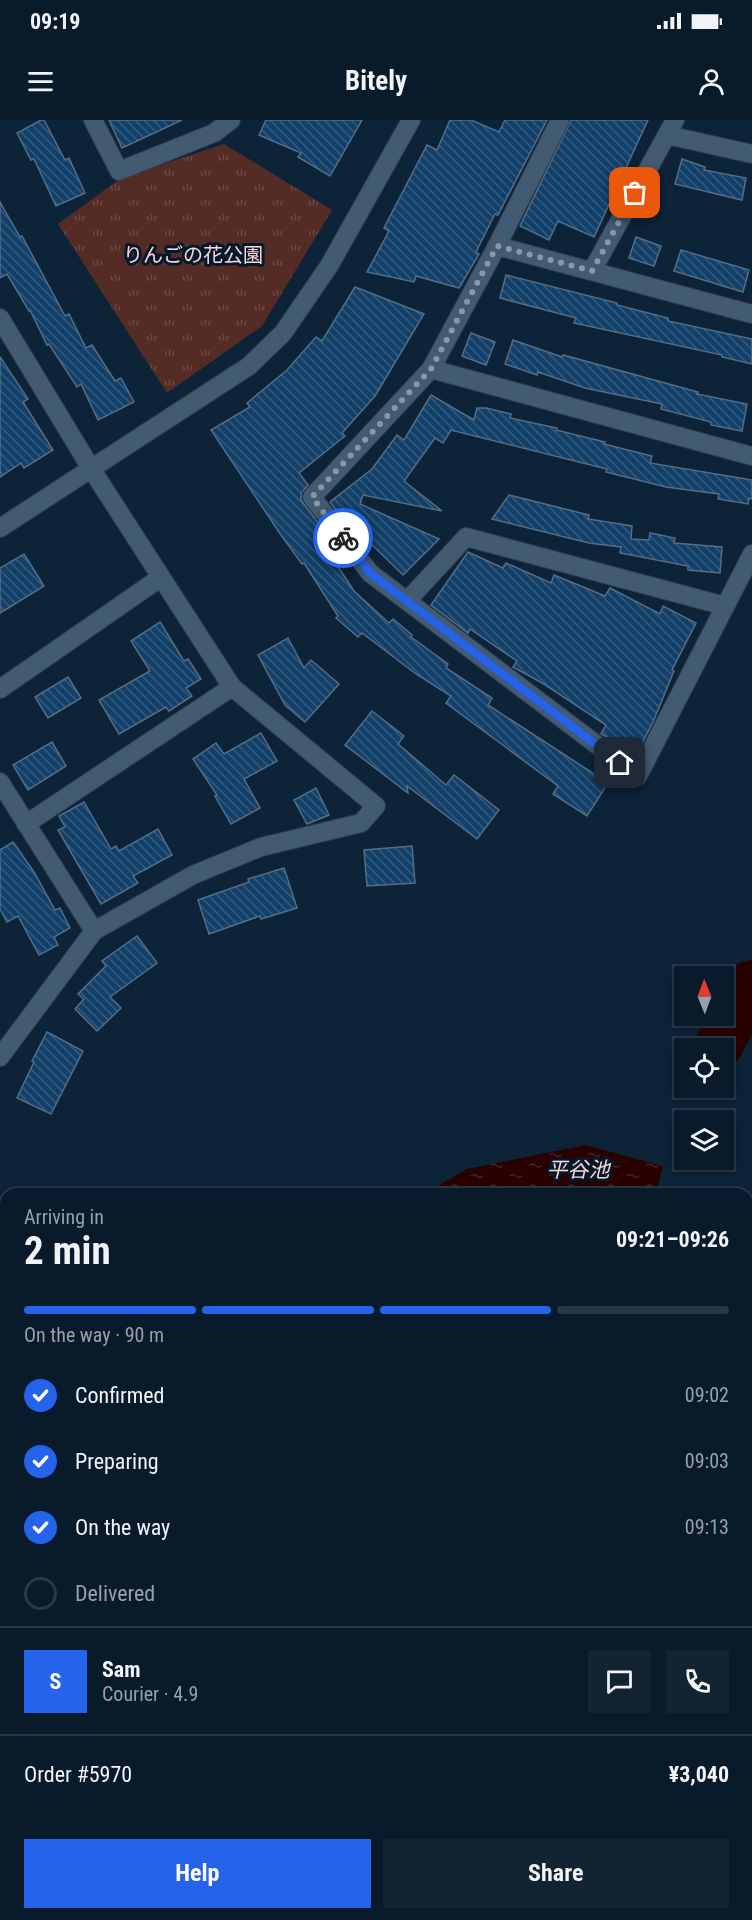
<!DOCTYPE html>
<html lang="en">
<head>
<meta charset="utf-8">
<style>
  :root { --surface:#091a2a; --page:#122332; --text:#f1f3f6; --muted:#99a1a8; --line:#293847; --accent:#2563eb }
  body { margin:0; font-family:"Roboto Condensed","Noto Sans JP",sans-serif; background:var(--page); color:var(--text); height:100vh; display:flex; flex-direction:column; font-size:22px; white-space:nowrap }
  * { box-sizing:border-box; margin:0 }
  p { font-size:20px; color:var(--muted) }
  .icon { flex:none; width:33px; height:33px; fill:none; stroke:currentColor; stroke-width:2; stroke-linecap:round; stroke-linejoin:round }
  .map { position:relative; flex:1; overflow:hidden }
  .sheet { position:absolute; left:0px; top:1068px; width:753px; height:732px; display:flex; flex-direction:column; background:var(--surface); border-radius:18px 18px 0 0; box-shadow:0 3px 9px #0003,0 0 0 2px var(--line) }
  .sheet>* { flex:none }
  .needle { width:39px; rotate:359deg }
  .controls { position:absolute; left:674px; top:846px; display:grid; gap:12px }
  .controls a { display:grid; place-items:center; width:60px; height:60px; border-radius:0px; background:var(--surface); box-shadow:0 3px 9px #0003,0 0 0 2px var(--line); font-size:30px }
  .pin { position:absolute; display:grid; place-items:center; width:51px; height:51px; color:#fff; margin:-26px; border-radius:12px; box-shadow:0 3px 9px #0006 }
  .courier { position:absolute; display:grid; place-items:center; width:60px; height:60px; margin:-30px; border:4px solid #2563eb; border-radius:50%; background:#fff; color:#222; box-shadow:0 2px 8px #0007 }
  .headline em { font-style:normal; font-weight:700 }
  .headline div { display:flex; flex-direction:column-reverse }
  .headline { display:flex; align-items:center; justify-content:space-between; height:102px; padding:0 24px }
  h1 { font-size:39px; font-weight:700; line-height:45px }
  .bar { display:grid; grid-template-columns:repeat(4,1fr); gap:9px 6px; align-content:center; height:72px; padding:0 24px }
  .bar i { height:8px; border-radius:4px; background:var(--line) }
  .bar .selected { background:var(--accent) }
  .bar p { grid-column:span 4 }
  .line { display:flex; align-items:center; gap:15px; padding:0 24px; border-top:2px solid var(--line) }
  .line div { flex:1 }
  .round { display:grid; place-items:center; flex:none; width:63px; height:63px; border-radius:0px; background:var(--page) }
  ol { padding:0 24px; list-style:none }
  li { display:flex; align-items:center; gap:18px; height:66px }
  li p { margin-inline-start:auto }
  li .icon { padding:6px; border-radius:50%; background:var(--accent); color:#fff; stroke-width:4 }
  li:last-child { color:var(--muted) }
  li i { width:33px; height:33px; border:3px solid var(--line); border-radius:50% }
  .button { display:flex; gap:12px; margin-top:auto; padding:12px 24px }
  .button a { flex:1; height:69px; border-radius:0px; background:var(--accent); color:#fff; font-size:24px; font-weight:700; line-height:69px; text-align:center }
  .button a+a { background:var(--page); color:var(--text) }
  .status { display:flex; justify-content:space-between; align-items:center; height:42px; padding:0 30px; background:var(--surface); direction:ltr }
  .status svg { height:16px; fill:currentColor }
  header { display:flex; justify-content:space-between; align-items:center; height:78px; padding:0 24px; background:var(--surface); font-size:27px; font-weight:700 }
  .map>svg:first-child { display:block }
  .grass { fill:url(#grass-tufts) }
  .water { fill:url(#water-ripples) }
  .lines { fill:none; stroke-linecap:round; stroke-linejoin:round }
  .river { stroke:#280101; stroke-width:48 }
  .building { fill:url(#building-back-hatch); stroke:#556e87; stroke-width:1.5 }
  .minor-casing { stroke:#303c4e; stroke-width:20 }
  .major-casing { stroke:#303c4e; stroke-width:20 }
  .minor { stroke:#425a72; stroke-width:18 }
  .major { stroke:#537ca6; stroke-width:18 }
  .done { stroke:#8898a8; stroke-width:6; stroke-dasharray:0 10.8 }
  .route { stroke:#2563eb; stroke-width:8 }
  .labels { text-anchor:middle; stroke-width:6; stroke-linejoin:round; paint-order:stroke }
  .park-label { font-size:20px; fill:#fed6cf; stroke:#04192d }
  .water-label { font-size:21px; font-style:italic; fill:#fdd4ce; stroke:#04192d }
</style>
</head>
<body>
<div class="status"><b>09:19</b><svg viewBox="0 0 49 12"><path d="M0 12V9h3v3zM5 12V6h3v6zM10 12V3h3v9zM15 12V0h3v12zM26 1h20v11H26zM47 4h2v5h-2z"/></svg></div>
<header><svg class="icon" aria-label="menu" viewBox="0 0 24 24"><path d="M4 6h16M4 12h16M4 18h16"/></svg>Bitely<svg class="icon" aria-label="person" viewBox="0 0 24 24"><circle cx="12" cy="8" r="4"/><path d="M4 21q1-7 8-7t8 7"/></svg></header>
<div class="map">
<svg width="752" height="1800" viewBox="0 0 752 1800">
  <defs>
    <pattern id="grass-tufts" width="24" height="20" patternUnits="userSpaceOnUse" patternTransform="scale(1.5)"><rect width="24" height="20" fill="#552b25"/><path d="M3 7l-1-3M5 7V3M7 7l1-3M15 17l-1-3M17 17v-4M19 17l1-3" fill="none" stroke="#6c4944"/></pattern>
    <pattern id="water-ripples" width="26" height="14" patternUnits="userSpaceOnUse" patternTransform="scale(1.5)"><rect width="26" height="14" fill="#280101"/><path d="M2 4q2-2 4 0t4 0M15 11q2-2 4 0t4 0" fill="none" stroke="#462526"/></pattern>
    <pattern id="building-back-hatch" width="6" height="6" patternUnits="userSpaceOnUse" patternTransform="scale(1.5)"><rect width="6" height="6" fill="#124069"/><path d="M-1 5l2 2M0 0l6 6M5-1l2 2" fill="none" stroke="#335b7e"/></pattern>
  </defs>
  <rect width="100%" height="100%" fill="#0c2338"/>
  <g class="grass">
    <path d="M 224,24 L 332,90 L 262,206 L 167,273 L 58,104 L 121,58 Z"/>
    <path d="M 0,1585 L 6,1596 L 6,1765 L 0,1776 Z"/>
  </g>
  <path class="water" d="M 585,1025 L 663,1046 L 656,1074 L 424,1074 L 467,1049 Z"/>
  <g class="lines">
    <path class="river" d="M 719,925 L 752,864"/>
  </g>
  <g class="building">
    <path d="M 41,0 L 44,0 L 65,40 L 69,38 L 85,73 L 56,86 L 34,39 L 31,40 L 17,13 Z"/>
    <path d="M 109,0 L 182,0 L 122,28 Z"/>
    <path d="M 266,0 L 362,0 L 330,56 L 298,37 L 301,33 L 259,15 Z"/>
    <path d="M 450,0 L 471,0 L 499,12 L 505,0 L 547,0 L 498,95 L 495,94 L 476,132 L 479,134 L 459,168 L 416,156 L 414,162 L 367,152 L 389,111 L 384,108 L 427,25 L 437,30 Z"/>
    <path d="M 571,0 L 648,0 L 594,117 L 558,101 L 549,120 L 520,106 Z"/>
    <path d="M 682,39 L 705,47 L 704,50 L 746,58 L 742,80 L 675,64 Z"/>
    <path d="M 0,82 L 20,117 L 22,116 L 65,196 L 69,194 L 86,228 L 92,225 L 115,261 L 121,258 L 134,282 L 98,300 L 81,264 L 77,267 L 49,224 L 47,225 L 30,190 L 29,191 L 7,154 L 0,158 Z"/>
    <path d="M 636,117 L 661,126 L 654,146 L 629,138 Z"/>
    <path d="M 681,130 L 749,150 L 743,172 L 674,151 Z"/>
    <path d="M 506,155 L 617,183 L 617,185 L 668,198 L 668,201 L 752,219 L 752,244 L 722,237 L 722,235 L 574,203 L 576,198 L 500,178 Z"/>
    <path d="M 355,167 L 424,194 L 375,276 L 342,313 L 345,316 L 299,353 L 308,365 L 301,373 L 301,380 L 338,430 L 331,436 L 354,471 L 389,503 L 393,499 L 412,515 L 411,517 L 448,544 L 446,548 L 492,578 L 488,585 L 608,663 L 587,696 L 553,674 L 558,666 L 446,583 L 451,576 L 416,554 L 362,513 L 358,517 L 336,498 L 338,496 L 304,443 L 302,444 L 281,415 L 211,310 L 250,287 L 247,283 L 287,250 L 316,217 L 322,221 Z"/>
    <path d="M 471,213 L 495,222 L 486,245 L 462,236 Z"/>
    <path d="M 513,220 L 562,237 L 563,235 L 698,272 L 697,274 L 747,284 L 742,311 L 711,305 L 711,302 L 661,289 L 662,284 L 585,268 L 538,252 L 537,255 L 505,244 Z"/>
    <path d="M 0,237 L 28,279 L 23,282 L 53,330 L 24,348 L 21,343 L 0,357 Z"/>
    <path d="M 431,275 L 474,300 L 477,288 L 486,288 L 511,294 L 510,298 L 557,308 L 556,310 L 605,322 L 604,324 L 652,336 L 650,343 L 752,360 L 752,379 L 749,378 L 748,384 L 718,379 L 719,374 L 666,367 L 606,352 L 607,349 L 451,310 L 443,323 L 435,318 L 404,361 L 442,391 L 363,375 L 360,384 L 439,419 L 403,455 L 359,412 L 355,415 L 330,382 L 372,349 L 397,315 L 404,320 Z"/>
    <path d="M 509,375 L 589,395 L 588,399 L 632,406 L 631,419 L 649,420 L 650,413 L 675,418 L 674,423 L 722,427 L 720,453 L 688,450 L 688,446 L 620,433 L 621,427 L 589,423 L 492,399 Z"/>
    <path d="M 468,432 L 503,448 L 506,443 L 551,463 L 554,455 L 605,476 L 610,468 L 660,494 L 663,486 L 696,503 L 672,550 L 674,551 L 653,602 L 637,633 L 601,614 L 606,605 L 544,564 L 513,547 L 517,541 L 470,509 L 468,513 L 431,485 Z"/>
    <path d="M 24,434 L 44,466 L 0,493 L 0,448 Z"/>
    <path d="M 160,502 L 184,541 L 188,539 L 201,559 L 186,568 L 192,576 L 169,591 L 166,587 L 119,614 L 99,580 L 150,551 L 131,521 Z"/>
    <path d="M 288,518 L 304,548 L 311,540 L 339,564 L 305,602 L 285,585 L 258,535 Z"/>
    <path d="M 68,557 L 81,578 L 48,598 L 35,577 Z"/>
    <path d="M 372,591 L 404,616 L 398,624 L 446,665 L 454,655 L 499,690 L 477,719 L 407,666 L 408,673 L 345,625 Z"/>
    <path d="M 261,613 L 277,641 L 244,659 L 260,688 L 231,704 L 215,676 L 217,675 L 193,639 L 216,623 L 224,634 Z"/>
    <path d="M 52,622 L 66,646 L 28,670 L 13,645 Z"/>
    <path d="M 316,668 L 329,695 L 307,704 L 294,680 Z"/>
    <path d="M 84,682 L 111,729 L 116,726 L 119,731 L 158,709 L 172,735 L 133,756 L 138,763 L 101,784 L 58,710 L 65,707 L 59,696 Z"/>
    <path d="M 13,722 L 34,752 L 55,790 L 60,788 L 70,808 L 54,817 L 58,825 L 39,835 L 18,796 L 7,802 L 0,789 L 0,730 Z"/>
    <path d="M 412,726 L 415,763 L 367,766 L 364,730 Z"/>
    <path d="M 284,748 L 297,788 L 261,799 L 260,796 L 209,814 L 198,780 L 249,762 L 248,759 Z"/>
    <path d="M 137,816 L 157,843 L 110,877 L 121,888 L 97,911 L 75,889 L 84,879 L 78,874 L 106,846 L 102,841 Z"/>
    <path d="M 47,912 L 83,931 L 51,994 L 17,978 L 34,942 L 32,941 Z"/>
  </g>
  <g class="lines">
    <g class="minor-casing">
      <g id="minor">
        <path d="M 93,0 L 119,51 L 214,13 L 231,0"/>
        <path d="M 560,0 L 497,126 L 431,249 L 312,377 L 370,453 L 638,656 L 752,434"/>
        <path d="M 667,15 L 752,34"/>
        <path d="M 497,126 L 752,194"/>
        <path d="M 592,151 L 675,0"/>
        <path d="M 0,198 L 92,350 L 232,567 L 376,686 L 361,703 L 261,727 L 193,755 L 94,811 L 0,937"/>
        <path d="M 431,249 L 752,336"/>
        <path d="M 0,408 L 249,246 L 283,213 L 329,146 L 411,0"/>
        <path d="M 407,481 L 466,417 L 725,486"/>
        <path d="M 0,569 L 160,458"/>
        <path d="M 0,662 L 94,811"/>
        <path d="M 26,704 L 232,567"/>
      </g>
    </g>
    <g class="major-casing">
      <g id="major">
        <path d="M 0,1267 L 6,1275"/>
        <path d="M 0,1315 L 6,1323"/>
        <path d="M 0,1432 L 6,1443"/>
        <path d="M 0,1510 L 6,1522"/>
        <path d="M 157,1794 L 161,1800"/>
        <path d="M 203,1794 L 207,1800"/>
        <path d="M 329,1794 L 333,1800"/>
        <path d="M 369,1794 L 373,1800"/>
      </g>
    </g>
    <use href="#minor" class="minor"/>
    <use href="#major" class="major"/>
  </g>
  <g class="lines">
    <path class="done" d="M 343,418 L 312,377 L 431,249 L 497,126 L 592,151 L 635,73"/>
    <path class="route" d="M 343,418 L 370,453 L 620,643"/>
  </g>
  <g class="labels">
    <g class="park-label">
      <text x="193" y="142">りんごの花公園</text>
    </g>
    <g class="water-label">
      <text x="578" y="1057">平谷池</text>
    </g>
  </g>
</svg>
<div class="controls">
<a><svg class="needle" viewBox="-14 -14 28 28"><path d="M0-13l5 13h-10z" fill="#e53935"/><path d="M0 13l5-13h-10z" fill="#99a1a8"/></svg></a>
<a><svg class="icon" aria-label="locate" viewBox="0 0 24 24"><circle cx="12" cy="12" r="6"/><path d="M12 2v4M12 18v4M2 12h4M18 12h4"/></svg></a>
<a><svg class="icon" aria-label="layers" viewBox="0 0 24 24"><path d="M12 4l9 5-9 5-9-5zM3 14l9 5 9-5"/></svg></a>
</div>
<div class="pin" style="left:635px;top:73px;background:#ea580c"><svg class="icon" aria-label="bag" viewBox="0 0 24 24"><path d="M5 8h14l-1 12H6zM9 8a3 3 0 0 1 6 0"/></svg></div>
<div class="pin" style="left:620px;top:643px;background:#1f2937"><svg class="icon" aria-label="home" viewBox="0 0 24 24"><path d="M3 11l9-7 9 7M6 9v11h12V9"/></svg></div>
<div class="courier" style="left:343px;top:418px"><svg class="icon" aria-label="bike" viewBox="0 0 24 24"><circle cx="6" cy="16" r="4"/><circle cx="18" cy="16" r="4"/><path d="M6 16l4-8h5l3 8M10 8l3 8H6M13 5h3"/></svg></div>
<section class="sheet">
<div class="headline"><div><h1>2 min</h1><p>Arriving in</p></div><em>09:21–09:26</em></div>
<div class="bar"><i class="selected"></i><i class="selected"></i><i class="selected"></i><i></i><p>On the way · 90 m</p></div>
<ol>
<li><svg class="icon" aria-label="check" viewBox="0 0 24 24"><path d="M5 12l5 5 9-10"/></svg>Confirmed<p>09:02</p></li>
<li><svg class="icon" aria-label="check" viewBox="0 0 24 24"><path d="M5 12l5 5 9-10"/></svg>Preparing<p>09:03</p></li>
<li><svg class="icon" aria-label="check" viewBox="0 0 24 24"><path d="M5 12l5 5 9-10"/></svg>On the way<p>09:13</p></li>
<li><i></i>Delivered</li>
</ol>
<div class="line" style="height:108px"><b class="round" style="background:var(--accent);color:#fff">S</b><div><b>Sam</b><p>Courier · 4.9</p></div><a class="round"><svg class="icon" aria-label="chat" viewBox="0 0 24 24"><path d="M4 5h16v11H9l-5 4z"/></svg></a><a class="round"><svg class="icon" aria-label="phone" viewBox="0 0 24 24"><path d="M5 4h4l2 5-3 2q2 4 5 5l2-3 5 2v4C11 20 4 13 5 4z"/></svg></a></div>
<div class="line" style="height:78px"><div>Order #5970</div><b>¥3,040</b></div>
<div class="button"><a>Help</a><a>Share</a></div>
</section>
</div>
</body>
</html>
